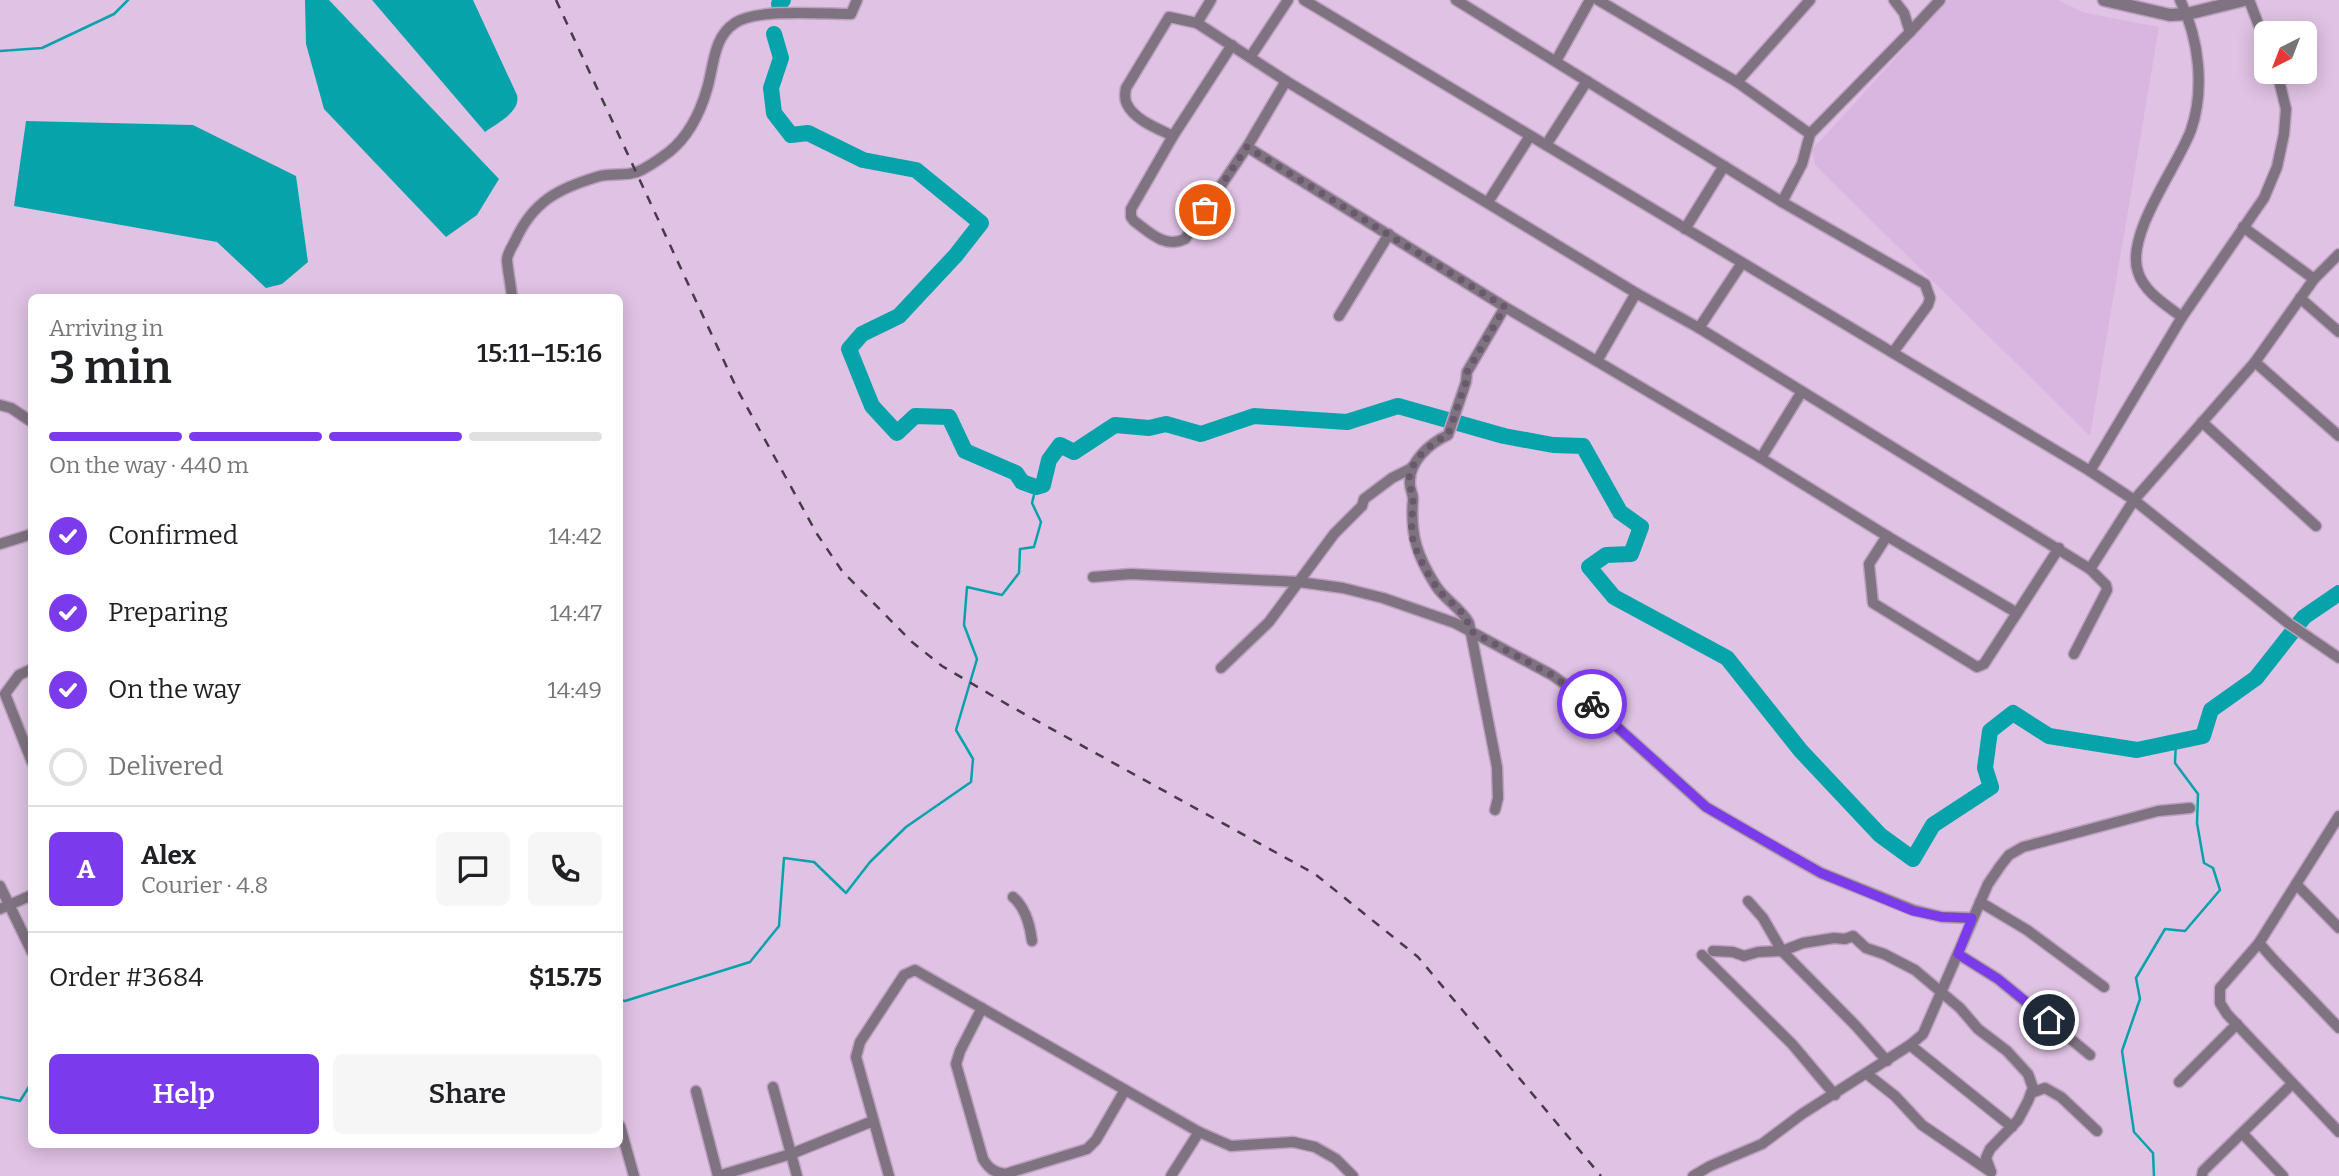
<!DOCTYPE html>
<html lang="en">
<head>
<meta charset="utf-8">
<style>
  :root { --surface:#fff; --page:#f6f6f6; --text:#202124; --muted:#757577; --line:#e0e0e0; --accent:#7c3aed }
  body { margin:0; font-family:Bitter,serif; background:var(--page); color:var(--text); height:100vh; display:flex; flex-direction:column; font-size:26px; white-space:nowrap }
  * { box-sizing:border-box; margin:0 }
  p { font-size:23px; color:var(--muted) }
  .icon { flex:none; width:38px; height:38px; fill:none; stroke:currentColor; stroke-width:2; stroke-linecap:round; stroke-linejoin:round }
  .map { position:relative; flex:1; overflow:hidden }
  .sheet { position:absolute; left:28px; top:294px; width:595px; height:854px; display:flex; flex-direction:column; background:var(--surface); border-radius:10px; box-shadow:0 4px 18px #0003 }
  .sheet>* { flex:none }
  .needle { width:46px; rotate:222deg }
  .buttons { position:absolute; left:2254px; top:21px; display:grid; gap:14px }
  .buttons a { display:grid; place-items:center; width:63px; height:63px; border-radius:10px; background:var(--surface); box-shadow:0 4px 18px #0003; font-size:35px }
  .pin { position:absolute; display:grid; place-items:center; width:60px; height:60px; color:#fff; margin:-30px; border:4px solid #fff; border-radius:50%; box-shadow:0 2px 7px #0007 }
  .courier { position:absolute; display:grid; place-items:center; width:70px; height:70px; margin:-35px; border:5px solid #7c3aed; border-radius:50%; background:#fff; color:#222; box-shadow:0 2px 9px #0007 }
  .head em { font-style:normal; font-weight:600 }
  .head div { display:flex; flex-direction:column-reverse }
  .head { display:flex; align-items:center; justify-content:space-between; height:119px; padding:0 21px }
  h1 { font-size:46px; font-weight:600; line-height:52px }
  .bar { display:grid; grid-template-columns:repeat(4,1fr); gap:10px 7px; align-content:center; height:84px; padding:0 21px }
  .bar i { height:9px; border-radius:5px; background:var(--line) }
  .bar .active { background:var(--accent) }
  .bar p { grid-column:span 4 }
  .line { display:flex; align-items:center; gap:18px; padding:0 21px; border-top:2px solid var(--line) }
  .line div { flex:1 }
  .round { display:grid; place-items:center; flex:none; width:74px; height:74px; border-radius:10px; background:var(--page) }
  ol { padding:0 21px; list-style:none }
  li { display:flex; align-items:center; gap:21px; height:77px }
  li p { margin-inline-start:auto }
  li .icon { padding:7px; border-radius:50%; background:var(--accent); color:#fff; stroke-width:4 }
  li:last-child { color:var(--muted) }
  li i { width:38px; height:38px; border:4px solid var(--line); border-radius:50% }
  .action { display:flex; gap:14px; margin-top:auto; padding:14px 21px }
  .action a { flex:1; height:80px; border-radius:10px; background:var(--accent); color:#fff; font-size:28px; font-weight:600; line-height:80px; text-align:center }
  .action a+a { background:var(--page); color:var(--text) }
  .map>svg:first-child { display:block }
  .built { fill:#d9b6df }
  .water { fill:#06a3ab }
  .lines { fill:none; stroke-linecap:round; stroke-linejoin:round }
  .stream { stroke:#06a3ab; stroke-width:2.5 }
  .river { stroke:#06a3ab; stroke-width:16 }
  .minor-casing { stroke:#bca2bf; stroke-width:13 }
  .tertiary-casing { stroke:#bca2bf; stroke-width:15 }
  .minor { stroke:#7f7381; stroke-width:10 }
  .tertiary { stroke:#7f7381; stroke-width:12 }
  .rail { stroke:#483a4a; stroke-width:2.5; stroke-dasharray:9 9; stroke-linecap:butt }
  .done { stroke:#6a596d; stroke-width:7; stroke-dasharray:0 12.6 }
  .route { stroke:#7c3aed; stroke-width:9 }
</style>
</head>
<body>
<div class="map">
<svg width="2339" height="1176" viewBox="0 0 2339 1176">
  <rect width="100%" height="100%" fill="#e0c2e4"/>
  <path class="built" d="M 1948,0 L 2058,0 L 2085,13 L 2159,27 L 2090,436 L 1815,165 L 1812,150 Z"/>
  <g class="water">
    <path d="M 305,0 L 329,0 L 499,179 L 477,215 L 446,237 L 324,109 L 306,44 Z"/>
    <path d="M 372,0 L 473,0 L 517,95 C 521,112 497,123 485,132 Z"/>
    <path d="M 26,121 L 193,125 L 296,176 L 308,262 L 282,284 L 266,288 L 217,242 L 14,206 Z"/>
  </g>
  <g class="lines">
    <g class="stream">
      <path d="M 0,51 L 42,48 L 114,14 L 128,0"/>
      <path d="M 620,1000 L 625,1001 L 750,962 L 779,926 L 784,858 L 814,862 L 846,893 L 870,862 L 906,827 L 971,782 L 973,759 L 956,730 L 977,659 L 964,625 L 967,587 L 1002,595 L 1019,573 L 1020,549 L 1034,547 L 1041,522 L 1032,503 L 1036,487"/>
      <path d="M 0,1097 L 20,1101 L 32,1082"/>
      <path d="M 2154,1176 L 2153,1153 L 2134,1132 L 2122,1051 L 2140,999 L 2136,978 L 2165,929 L 2185,931 L 2220,890 L 2213,868 L 2204,863 L 2197,823 L 2198,794 L 2175,763 L 2176,741"/>
    </g>
    <g class="river">
      <path d="M 779,4 L 783,0"/>
      <path d="M 774,34 L 781,58 L 771,88 L 774,113 L 791,135 L 808,133 L 863,160 L 916,170 L 981,223 L 956,255 L 899,316 L 862,334 L 849,349 L 872,406 L 897,433 L 915,416 L 949,417 L 965,451 L 1016,473 L 1022,482 L 1036,487 L 1043,485 L 1049,460 L 1060,445 L 1074,452 L 1115,425 L 1149,428 L 1166,424 L 1201,434 L 1254,416 L 1347,422 L 1398,406 L 1504,436 L 1553,445 L 1583,446 L 1620,512 L 1641,527 L 1631,554 L 1606,555 L 1589,567 L 1614,597 L 1727,658 L 1801,751 L 1880,835 L 1913,859 L 1933,825 L 1991,787 L 1985,768 L 1990,731 L 2013,713 L 2049,736 L 2137,750 L 2203,736 L 2211,710 L 2256,678 L 2304,617 L 2339,593"/>
    </g>
    <g class="minor-casing">
      <g id="minor">
        <path d="M 1304,0 L 2090,471 L 2134,500 L 2288,623 L 2339,658"/>
        <path d="M 1456,0 L 1782,202 L 1802,164 L 1810,134 L 1737,82 L 1598,0"/>
        <path d="M 2180,0 C 2199,38 2205,89 2191,130 C 2178,166 2125,234 2138,272 C 2144,292 2166,305 2182,317"/>
        <path d="M 2249,0 L 2266,44"/>
        <path d="M 1197,23 L 1211,0"/>
        <path d="M 1910,32 L 1940,0"/>
        <path d="M 1232,45 L 1173,136 L 1131,209 L 1131,217 L 1134,221 C 1149,232 1165,249 1185,239 L 1247,147 L 1505,307 L 1761,458 L 1887,536 L 1869,564 L 1873,603 L 1977,667 L 1984,664 L 2059,548"/>
        <path d="M 1251,56 L 1288,0"/>
        <path d="M 1556,61 L 1590,0"/>
        <path d="M 1737,82 L 1810,0"/>
        <path d="M 1810,134 L 1910,32 L 1904,13 L 1894,0"/>
        <path d="M 1173,136 C 1159,129 1134,120 1127,104 C 1124,99 1125,93 1126,88 L 1169,17 L 1197,23 L 1286,81 L 1636,293 L 1699,328 L 2090,569"/>
        <path d="M 1546,145 L 1587,81"/>
        <path d="M 1247,147 L 1286,81"/>
        <path d="M 1488,202 L 1530,136"/>
        <path d="M 1782,202 L 1925,284 L 1930,298 L 1928,305 L 1894,351"/>
        <path d="M 2243,227 L 2314,279"/>
        <path d="M 1685,229 L 1724,166"/>
        <path d="M 512,298 C 511,285 508,273 507,260 C 507,254 512,247 515,241 C 533,201 559,188 600,176 C 612,173 626,176 637,172 C 647,168 661,158 669,152 C 689,136 700,113 707,89 C 714,66 713,37 735,23 C 758,8 823,14 851,14 L 857,0"/>
        <path d="M 2300,298 L 2339,332"/>
        <path d="M 1339,316 L 1389,234"/>
        <path d="M 1699,328 L 1742,263"/>
        <path d="M 1597,361 L 1636,293"/>
        <path d="M 2255,362 L 2339,436"/>
        <path d="M 0,405 L 11,408 L 32,422"/>
        <path d="M 2202,422 L 2316,526"/>
        <path d="M 1761,458 L 1801,393"/>
        <path d="M 2090,471 L 2182,317 L 2264,198 L 2277,167 L 2284,134 L 2286,109 L 2277,72"/>
        <path d="M 1887,536 L 2017,613"/>
        <path d="M 0,544 L 32,534"/>
        <path d="M 1093,577 L 1131,574 L 1299,582 L 1343,588 L 1383,598 L 1455,623 L 1552,675 L 1588,701 L 1706,807 L 1768,843 L 1821,873 L 1913,910 L 1942,917 L 1972,918"/>
        <path d="M 2074,654 L 2107,590 L 2106,585 L 2090,569 L 2134,500 L 2255,362 L 2314,279 L 2339,254"/>
        <path d="M 1221,668 L 1269,622 L 1334,534 L 1362,506 L 1364,499 L 1392,478 L 1410,469 L 1414,465"/>
        <path d="M 32,669 L 19,675 L 5,694 L 32,762"/>
        <path d="M 1495,810 L 1498,798 L 1497,767 L 1469,623 C 1461,608 1445,600 1436,586 C 1417,556 1410,535 1413,499 C 1413,493 1410,490 1410,484 C 1408,462 1430,443 1448,435 L 1466,382 L 1467,372 L 1505,307"/>
        <path d="M 2339,816 L 2259,943 L 2220,988 L 2220,1003 L 2227,1014 L 2339,1132"/>
        <path d="M 2296,884 L 2339,928"/>
        <path d="M 0,886 L 32,952"/>
        <path d="M 1013,897 C 1025,907 1030,925 1032,941"/>
        <path d="M 1748,901 L 1763,918 L 1782,951 L 1856,1026 L 1887,1061"/>
        <path d="M 1980,902 L 2027,930 L 2104,987"/>
        <path d="M 0,909 L 32,895"/>
        <path d="M 2259,943 L 2273,959 L 2339,1028"/>
        <path d="M 1713,951 L 1733,952 L 1744,956 L 1758,952 L 1782,951 L 1803,943 L 1834,938 L 1845,939 L 1853,936 L 1866,948 L 1884,954 L 1915,970 L 1960,1008 L 1978,1029 L 2007,1051 L 2028,1074 L 2033,1088 L 2028,1101 L 2018,1120 L 1990,1149 L 1986,1158 L 1991,1172"/>
        <path d="M 1958,954 L 1998,979 L 2090,1055"/>
        <path d="M 1702,955 L 1792,1044 L 1835,1095"/>
        <path d="M 982,1008 L 960,1051 L 956,1064 L 983,1159 C 989,1169 994,1172 1005,1174 L 1087,1149 L 1096,1140 L 1125,1090"/>
        <path d="M 1910,1045 L 2012,1127"/>
        <path d="M 1867,1074 L 1895,1096 L 1922,1125 L 1991,1172"/>
        <path d="M 2179,1082 L 2237,1024"/>
        <path d="M 773,1087 L 797,1176"/>
        <path d="M 696,1091 L 718,1176"/>
        <path d="M 2031,1093 L 2045,1088 L 2061,1097 L 2097,1131"/>
        <path d="M 620,1126 L 634,1176"/>
        <path d="M 2243,1134 L 2283,1176"/>
        <path d="M 718,1176 L 791,1154 L 873,1121"/>
        <path d="M 889,1176 L 856,1057 L 860,1042 L 904,975 L 915,970 L 1199,1132 L 1231,1146 L 1293,1142 L 1315,1147 L 1336,1159 L 1353,1176"/>
        <path d="M 1171,1176 L 1199,1132"/>
        <path d="M 1693,1176 L 1710,1166 L 1762,1144 L 1802,1114 L 1910,1045 L 1923,1034 L 1988,884 L 2001,865 L 2009,855 L 2023,847 L 2158,811 L 2190,808"/>
        <path d="M 2202,1176 L 2203,1171 L 2292,1084"/>
      </g>
    </g>
    <g class="tertiary-casing">
      <path id="tertiary" d="M 2104,0 L 2170,15 L 2187,14 L 2244,0"/>
    </g>
    <use href="#minor" class="minor"/>
    <use href="#tertiary" class="tertiary"/>
    <path class="rail" d="M 556,0 L 737,389 L 817,534 L 842,571 L 912,642 L 942,666 L 1010,706 L 1315,874 L 1418,957 L 1601,1176"/>
  </g>
  <g class="lines">
    <path class="done" d="M 1205,210 L 1247,147 L 1505,307 L 1467,372 L 1466,382 L 1448,435 C 1431,443 1408,461 1409,483 C 1410,488 1413,493 1413,498 C 1413,510 1411,524 1412,535 C 1415,553 1428,575 1438,589 C 1448,603 1468,610 1469,630 L 1552,675 L 1592,704"/>
    <path class="route" d="M 1592,704 L 1706,807 L 1786,853 L 1821,873 L 1913,911 L 1942,917 L 1972,918 L 1958,954 L 1998,979 L 2049,1020"/>
  </g>
</svg>
<div class="buttons">
<a><svg class="needle" viewBox="-14 -14 28 28"><path d="M0-13l5 13h-10z" fill="#e53935"/><path d="M0 13l5-13h-10z" fill="#757577"/></svg></a>
</div>
<div class="pin" style="left:1205px;top:210px;background:#ea580c"><svg class="icon" aria-label="bag" viewBox="0 0 24 24"><path d="M5 8h14l-1 12H6zM9 8a3 3 0 0 1 6 0"/></svg></div>
<div class="pin" style="left:2049px;top:1020px;background:#1f2937"><svg class="icon" aria-label="home" viewBox="0 0 24 24"><path d="M3 11l9-7 9 7M6 9v11h12V9"/></svg></div>
<div class="courier" style="left:1592px;top:704px"><svg class="icon" aria-label="bike" viewBox="0 0 24 24"><circle cx="6" cy="16" r="4"/><circle cx="18" cy="16" r="4"/><path d="M6 16l4-8h5l3 8M10 8l3 8H6M13 5h3"/></svg></div>
<section class="sheet">
<div class="head"><div><h1>3 min</h1><p>Arriving in</p></div><em>15:11–15:16</em></div>
<div class="bar"><i class="active"></i><i class="active"></i><i class="active"></i><i></i><p>On the way · 440 m</p></div>
<ol>
<li><svg class="icon" aria-label="check" viewBox="0 0 24 24"><path d="M5 12l5 5 9-10"/></svg>Confirmed<p>14:42</p></li>
<li><svg class="icon" aria-label="check" viewBox="0 0 24 24"><path d="M5 12l5 5 9-10"/></svg>Preparing<p>14:47</p></li>
<li><svg class="icon" aria-label="check" viewBox="0 0 24 24"><path d="M5 12l5 5 9-10"/></svg>On the way<p>14:49</p></li>
<li><i></i>Delivered</li>
</ol>
<div class="line" style="height:126px"><b class="round" style="background:var(--accent);color:#fff">A</b><div><b>Alex</b><p>Courier · 4.8</p></div><a class="round"><svg class="icon" aria-label="chat" viewBox="0 0 24 24"><path d="M4 5h16v11H9l-5 4z"/></svg></a><a class="round"><svg class="icon" aria-label="phone" viewBox="0 0 24 24"><path d="M5 4h4l2 5-3 2q2 4 5 5l2-3 5 2v4C11 20 4 13 5 4z"/></svg></a></div>
<div class="line" style="height:91px"><div>Order #3684</div><b>$15.75</b></div>
<div class="action"><a>Help</a><a>Share</a></div>
</section>
</div>
</body>
</html>
